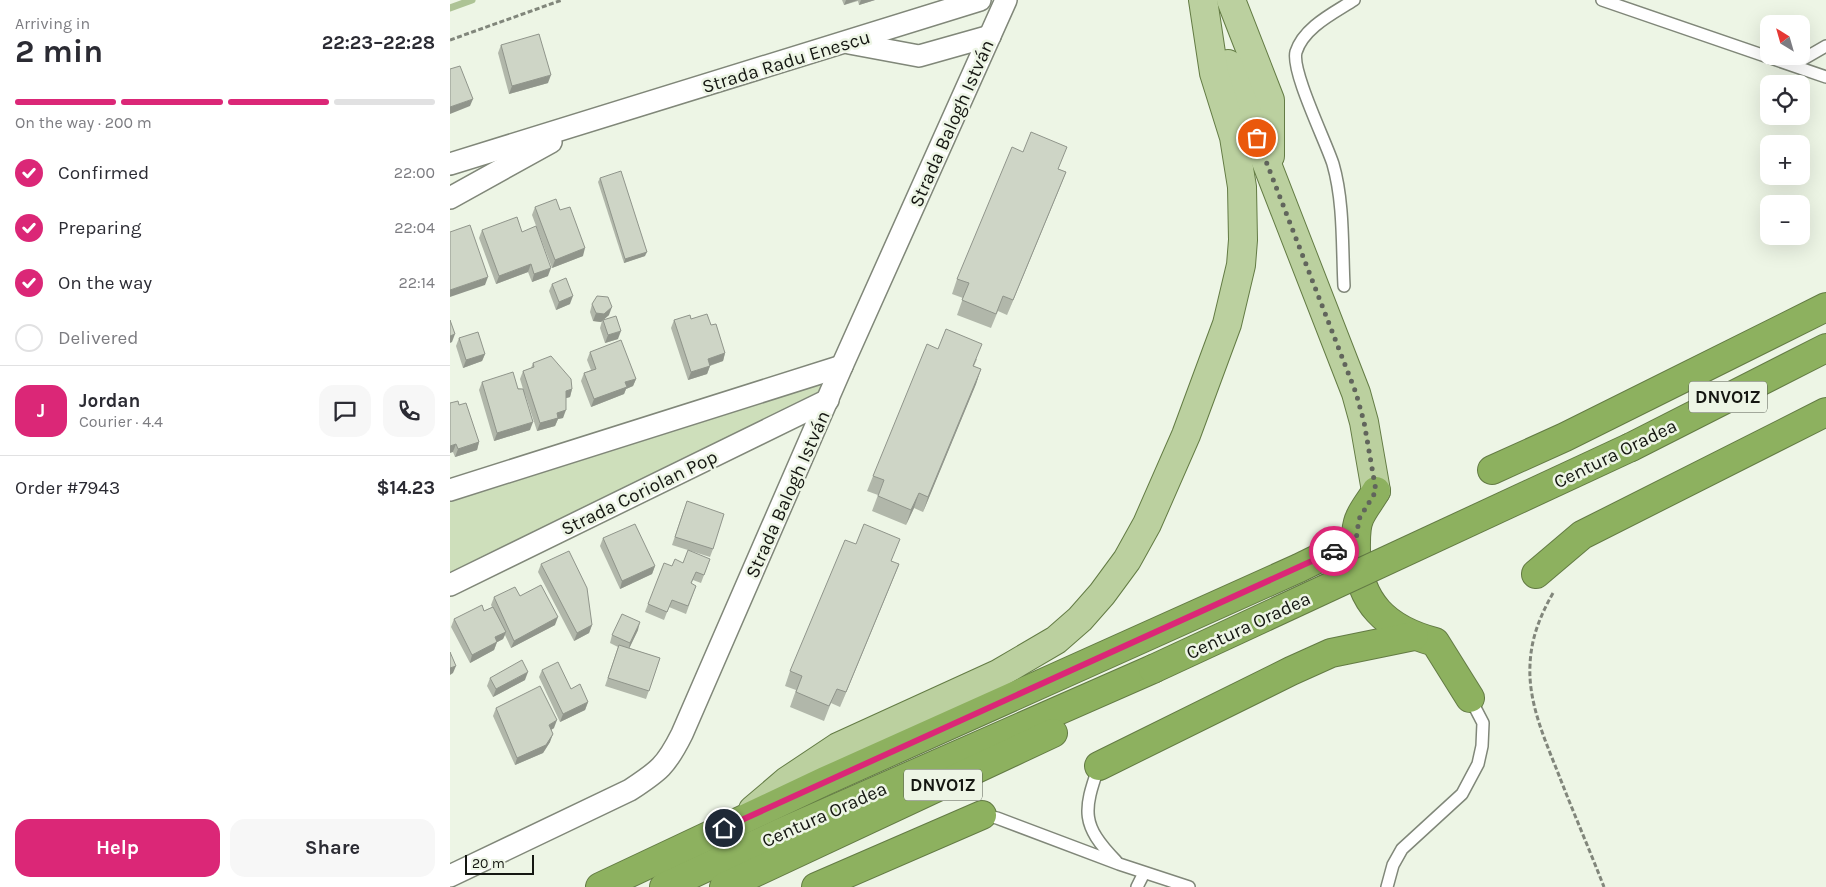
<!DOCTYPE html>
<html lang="en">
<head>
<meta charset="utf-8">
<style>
  :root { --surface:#fff; --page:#f7f7f7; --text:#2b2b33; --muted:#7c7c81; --line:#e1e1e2; --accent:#db2777 }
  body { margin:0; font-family:Karla,sans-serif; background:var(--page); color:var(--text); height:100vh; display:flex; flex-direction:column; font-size:19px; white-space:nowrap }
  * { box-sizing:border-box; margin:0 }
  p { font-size:16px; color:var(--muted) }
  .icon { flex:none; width:28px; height:28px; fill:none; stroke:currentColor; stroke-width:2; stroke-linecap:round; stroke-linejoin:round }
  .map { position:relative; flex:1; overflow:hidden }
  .side { display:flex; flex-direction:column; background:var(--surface); width:450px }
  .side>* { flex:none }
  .needle { width:32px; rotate:323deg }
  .controls { position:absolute; left:1310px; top:15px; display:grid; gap:10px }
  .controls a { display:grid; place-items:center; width:50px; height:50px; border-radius:10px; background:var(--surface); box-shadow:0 5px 20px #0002; font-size:25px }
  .scale { position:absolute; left:15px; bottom:12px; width:69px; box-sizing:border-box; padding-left:5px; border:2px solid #151712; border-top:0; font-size:14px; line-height:18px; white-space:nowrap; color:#151712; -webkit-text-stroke:4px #edf5e5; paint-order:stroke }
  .pin { position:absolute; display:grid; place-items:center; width:42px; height:42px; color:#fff; margin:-21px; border:2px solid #fff; border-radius:50%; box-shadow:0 1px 5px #0007 }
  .courier { position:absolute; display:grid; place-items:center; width:50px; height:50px; margin:-25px; border:4px solid #db2777; border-radius:50%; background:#fff; color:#222; box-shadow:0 1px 6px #0007 }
  .headline em { font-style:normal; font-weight:700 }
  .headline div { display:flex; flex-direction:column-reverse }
  .headline { display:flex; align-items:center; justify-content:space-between; height:85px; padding:0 15px }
  h1 { font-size:32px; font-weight:700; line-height:38px }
  .bar { display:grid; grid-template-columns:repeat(4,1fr); gap:8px 5px; align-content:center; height:60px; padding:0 15px }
  .bar i { height:6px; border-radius:4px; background:var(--line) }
  .bar .on { background:var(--accent) }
  .bar p { grid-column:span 4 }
  .line { display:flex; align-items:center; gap:12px; padding:0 15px; border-top:1px solid var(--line) }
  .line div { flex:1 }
  .round { display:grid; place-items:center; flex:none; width:52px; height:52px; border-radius:15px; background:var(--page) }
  ol { padding:0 15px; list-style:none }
  li { display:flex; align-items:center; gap:15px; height:55px }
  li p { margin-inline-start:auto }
  li .icon { padding:5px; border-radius:50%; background:var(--accent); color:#fff; stroke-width:4 }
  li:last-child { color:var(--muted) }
  li i { width:28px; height:28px; border:2px solid var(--line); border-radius:50% }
  .primary-button { display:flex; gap:10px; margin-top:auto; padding:10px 15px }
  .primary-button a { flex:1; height:58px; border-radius:15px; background:var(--accent); color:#fff; font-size:20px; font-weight:700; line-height:58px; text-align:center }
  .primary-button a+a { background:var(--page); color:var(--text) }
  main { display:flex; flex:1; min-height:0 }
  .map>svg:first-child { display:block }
  .green { fill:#cedfbb }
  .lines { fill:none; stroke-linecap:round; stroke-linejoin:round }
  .stream { stroke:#adc395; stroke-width:7 }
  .lane-casing { stroke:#808779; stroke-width:14 }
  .street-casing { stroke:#808779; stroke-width:24 }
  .primary-casing { stroke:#637b44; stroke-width:30 }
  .highway-casing { stroke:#637b44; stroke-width:30 }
  .path { stroke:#81867b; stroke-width:3; stroke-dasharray:5 2.5; stroke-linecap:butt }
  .lane { stroke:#fff; stroke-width:11 }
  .street { stroke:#fff; stroke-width:21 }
  .primary { stroke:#bbd09f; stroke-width:28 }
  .highway { stroke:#8db15f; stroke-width:28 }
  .highway-bridge-casing { stroke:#637b44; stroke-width:30; stroke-linecap:butt }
  .highway-bridge { stroke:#8db15f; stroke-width:28 }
  .wall { fill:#b1b7aa }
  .shaded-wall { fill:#90958b }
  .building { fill:#ced5c6; stroke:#90958b }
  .done { stroke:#61655c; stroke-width:5; stroke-dasharray:0 9 }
  .route { stroke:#db2777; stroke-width:6 }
  .labels { text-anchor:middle; stroke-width:5; stroke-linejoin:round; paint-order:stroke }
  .shield { fill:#edf5e5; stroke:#565a51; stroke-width:1 }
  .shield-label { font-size:18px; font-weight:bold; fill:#151712 }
  .street-label { font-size:19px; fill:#151712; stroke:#edf5e5 }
</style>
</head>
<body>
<main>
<section class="side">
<div class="headline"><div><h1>2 min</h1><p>Arriving in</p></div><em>22:23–22:28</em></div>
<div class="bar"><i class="on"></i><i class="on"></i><i class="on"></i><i></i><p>On the way · 200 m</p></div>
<ol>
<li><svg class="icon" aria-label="check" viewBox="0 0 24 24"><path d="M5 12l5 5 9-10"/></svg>Confirmed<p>22:00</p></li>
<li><svg class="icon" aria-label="check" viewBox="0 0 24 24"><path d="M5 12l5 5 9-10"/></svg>Preparing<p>22:04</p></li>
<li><svg class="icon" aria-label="check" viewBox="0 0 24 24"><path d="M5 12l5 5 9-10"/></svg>On the way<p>22:14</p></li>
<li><i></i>Delivered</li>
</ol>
<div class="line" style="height:90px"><b class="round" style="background:var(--accent);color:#fff">J</b><div><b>Jordan</b><p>Courier · 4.4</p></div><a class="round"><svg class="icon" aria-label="chat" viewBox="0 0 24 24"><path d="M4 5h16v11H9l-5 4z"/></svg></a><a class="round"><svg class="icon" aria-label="phone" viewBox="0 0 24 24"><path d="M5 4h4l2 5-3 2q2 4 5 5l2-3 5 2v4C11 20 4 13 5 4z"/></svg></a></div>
<div class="line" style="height:65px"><div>Order #7943</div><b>$14.23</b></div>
<div class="primary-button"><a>Help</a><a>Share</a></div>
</section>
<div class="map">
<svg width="1376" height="887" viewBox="0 0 1376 887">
  <rect width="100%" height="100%" fill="#edf5e5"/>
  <path class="green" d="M 392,366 L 378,400 L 0,585 L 0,490 Z"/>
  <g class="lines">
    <path class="stream" d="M 0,8 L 22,0"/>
    <g class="lane-casing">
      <g id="lane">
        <path d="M 1152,0 L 1376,77"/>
        <path d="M 1343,65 L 1376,46"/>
        <path d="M 894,286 C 892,247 894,202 883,164 C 876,142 841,71 846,52 C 854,27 884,13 904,0"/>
        <path d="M 649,766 C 633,811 631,825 666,861"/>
        <path d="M 532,815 L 547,818 L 669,864 L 739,887"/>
        <path d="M 687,887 L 694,873"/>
        <path d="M 937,887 L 943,865 L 952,849 L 1012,794 L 1028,764 L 1032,746 L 1033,723 L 1020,698"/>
      </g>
    </g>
    <g class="street-casing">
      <g id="street">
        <path d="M 399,43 L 469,56 L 540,36"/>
        <path d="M 0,164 L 530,0"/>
        <path d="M 0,198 L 101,142"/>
        <path d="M 0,490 L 392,366"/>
        <path d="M 0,585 L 378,400"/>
        <path d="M 0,876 L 180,790 C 209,771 216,766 232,734 L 392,366 L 556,0"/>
      </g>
    </g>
    <g class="primary-casing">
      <g id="primary">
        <path d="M 781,0 L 820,100 L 820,156"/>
        <path d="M 778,64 L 906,393 L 914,422 L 926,491"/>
        <path d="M 303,810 L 337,781 L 388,747 L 548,674 L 606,640 L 630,619 L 652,594 L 677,560 L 697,524 L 736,435 L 777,324 L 791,265 L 793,240 L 792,187 L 784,137 L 764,73 L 753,0"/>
      </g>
    </g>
    <g class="highway-casing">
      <g id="highway">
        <path d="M 1181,447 L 1376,348"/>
        <path d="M 1042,470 L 1115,437 L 1376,307"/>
        <path d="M 926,491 C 921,500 914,508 910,517 C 905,527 906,541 906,552 C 909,603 936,629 985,642 L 1020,698"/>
        <path d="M 1086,574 L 1132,535 L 1376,412"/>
        <path d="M 649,766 L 841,671 L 881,653 L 964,636"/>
        <path d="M 150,887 L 375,781 L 849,568 L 906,540"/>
        <path d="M 214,887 L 330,833 L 703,669"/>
        <path d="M 274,887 L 603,733"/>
        <path d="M 366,887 L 532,815"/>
      </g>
    </g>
    <g class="path">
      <path d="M 0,40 L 112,0"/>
      <path d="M 1103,593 C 1090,616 1081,638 1080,665 C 1078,704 1096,742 1110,778 C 1124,814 1140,851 1154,887"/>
    </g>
    <use href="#lane" class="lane"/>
    <use href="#street" class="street"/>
    <use href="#primary" class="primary"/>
    <use href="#highway" class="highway"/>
    <g class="highway-bridge-casing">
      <path id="highway-bridge" d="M 703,669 L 1181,447"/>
    </g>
    <use href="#highway-bridge" class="highway-bridge"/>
  </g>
  <g class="wall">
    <path d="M 392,0 L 425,0 L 409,5 L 408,1 L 394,5 Z"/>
    <path d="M 51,45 L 98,83 L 59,94 L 48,53 Z"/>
    <path d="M 609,169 L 616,172 L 610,187 L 557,315 L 548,311 L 541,328 L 507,315 L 513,298 L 502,294 L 507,279 Z"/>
    <path d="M 150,178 L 195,256 L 174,263 L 148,182 Z"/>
    <path d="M 85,207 L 110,210 L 133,256 L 102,268 L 82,215 Z"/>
    <path d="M 32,230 L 72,232 L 98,276 L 82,282 L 78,272 L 46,284 L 29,238 Z"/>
    <path d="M 102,284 L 120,304 L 106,310 L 99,291 Z"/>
    <path d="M 142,304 L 159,315 L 153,320 L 168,339 L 155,343 L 150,328 L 152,321 L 151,322 L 143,321 L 140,312 Z"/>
    <path d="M 241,319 L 261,325 L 275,353 L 273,361 L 260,366 L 257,374 L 238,380 L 221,328 L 224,320 Z"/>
    <path d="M 9,338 L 35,354 L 32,361 L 13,368 L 6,346 Z"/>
    <path d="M 488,349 L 527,359 L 524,366 L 531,369 L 526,384 L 473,512 L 464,508 L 456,525 L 422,511 L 428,495 L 417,491 L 423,476 Z"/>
    <path d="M 140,352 L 186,379 L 183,386 L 176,389 L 174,394 L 141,407 L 131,381 L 134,373 L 141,370 L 137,360 Z"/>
    <path d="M 83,363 L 122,389 L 120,397 L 116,398 L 113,418 L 108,419 L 105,426 L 87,431 L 75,394 L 80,430 L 44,441 L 29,390 L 32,382 L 73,389 L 70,379 L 73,371 L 81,368 Z"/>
    <path d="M 9,405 L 29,442 L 27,450 L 5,457 L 3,452 Z"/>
    <path d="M 234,509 L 263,549 L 260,557 L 222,545 Z"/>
    <path d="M 153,538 L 205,566 L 202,574 L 170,589 L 150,546 Z"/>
    <path d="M 260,559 L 251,583 L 243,580 L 241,584 L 246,586 L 236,614 L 219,607 L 214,620 L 195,612 L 198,604 L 222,566 L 233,563 Z"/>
    <path d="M 442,561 L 449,565 L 443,579 L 390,707 L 381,703 L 374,721 L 340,707 L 346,690 L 335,686 L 340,671 Z"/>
    <path d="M 91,564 L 142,625 L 139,633 L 124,641 L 88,572 Z"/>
    <path d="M 70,596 L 105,625 L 61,648 L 55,635 L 53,639 L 47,642 L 44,650 L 20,663 L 1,627 L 4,619 L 34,611 L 42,607 L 41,605 L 44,597 Z"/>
    <path d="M 188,630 L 179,648 L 210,658 L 196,699 L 155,686 L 168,647 L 160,643 L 162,635 Z"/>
    <path d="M 92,670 L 121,689 L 138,702 L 135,710 L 110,722 L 89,677 Z"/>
    <path d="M 40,678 L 75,680 L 43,697 L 37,686 Z"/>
    <path d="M 46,708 L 104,728 L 101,730 L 100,742 L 93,753 L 65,765 L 43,716 Z"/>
  </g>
  <g class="shaded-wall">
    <path d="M 396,0 L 408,0 L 394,5 Z"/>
    <path d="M 411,0 L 425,0 L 409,5 Z"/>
    <path d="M 101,75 L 98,83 L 59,94 L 62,86 Z"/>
    <path d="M 23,99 L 20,106 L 0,114 L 0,107 Z"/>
    <path d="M 616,172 L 610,187 L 557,315 L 563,300 Z"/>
    <path d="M 135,248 L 133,256 L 102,268 L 105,260 Z"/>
    <path d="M 197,252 L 195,256 L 174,263 L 175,259 Z"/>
    <path d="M 81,264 L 78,272 L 46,284 L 49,276 Z"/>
    <path d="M 101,268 L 98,276 L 82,282 L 84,274 Z"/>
    <path d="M 38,277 L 35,285 L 0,297 L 0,290 Z"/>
    <path d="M 123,296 L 120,304 L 106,310 L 109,302 Z"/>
    <path d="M 162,307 L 159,315 L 151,322 L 143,321 L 146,313 Z"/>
    <path d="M 171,331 L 168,339 L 155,343 L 158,335 Z"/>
    <path d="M 5,334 L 2,342 L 0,343 L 0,336 Z"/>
    <path d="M 275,353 L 273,361 L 255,367 L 258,359 Z"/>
    <path d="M 35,354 L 32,361 L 13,368 L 16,360 Z"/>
    <path d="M 260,366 L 257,374 L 238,380 L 241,372 Z"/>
    <path d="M 531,369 L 526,384 L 473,512 L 478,497 Z"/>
    <path d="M 186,379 L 183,386 L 176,389 L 174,394 L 141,407 L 144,399 L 175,382 Z"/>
    <path d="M 122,389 L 120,397 L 113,399 L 116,391 Z"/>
    <path d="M 116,410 L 113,418 L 108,419 L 105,426 L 87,431 L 90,423 L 107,413 Z"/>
    <path d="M 83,422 L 80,430 L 44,441 L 47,433 Z"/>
    <path d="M 29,442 L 27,450 L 5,457 L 8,449 Z"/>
    <path d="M 6,444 L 3,452 L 0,453 L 0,446 Z"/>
    <path d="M 469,493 L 464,508 L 456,525 L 461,510 Z"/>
    <path d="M 449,564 L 443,579 L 390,707 L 396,692 Z"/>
    <path d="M 205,566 L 202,574 L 170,589 L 172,581 Z"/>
    <path d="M 108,617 L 105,625 L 61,648 L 64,641 Z"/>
    <path d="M 190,622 L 188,630 L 178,651 L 180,643 Z"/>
    <path d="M 142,625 L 139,633 L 124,641 L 127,633 Z"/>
    <path d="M 56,632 L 53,639 L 42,645 L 45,637 Z"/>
    <path d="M 47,642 L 44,650 L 20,663 L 22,655 Z"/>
    <path d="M 6,666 L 3,673 L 0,675 L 0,668 Z"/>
    <path d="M 78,672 L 75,680 L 43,697 L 46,689 Z"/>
    <path d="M 138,702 L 135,710 L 110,722 L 113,714 Z"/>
    <path d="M 107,720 L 104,728 L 96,733 L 99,725 Z"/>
    <path d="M 103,734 L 100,742 L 93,753 L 65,765 L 67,758 Z"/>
  </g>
  <g class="building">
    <path d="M 89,34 L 101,75 L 62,86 L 51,45 Z"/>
    <path d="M 10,66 L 23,99 L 0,107 L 0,69 Z"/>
    <path d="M 581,132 L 617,147 L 608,169 L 616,172 L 563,300 L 553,296 L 546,314 L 512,300 L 519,283 L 507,279 L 562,147 L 573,152 Z"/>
    <path d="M 171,171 L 197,252 L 175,259 L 150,178 Z"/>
    <path d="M 106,199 L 110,210 L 120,207 L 135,248 L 105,260 L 85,207 Z"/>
    <path d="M 67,217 L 72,232 L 86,226 L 101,268 L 84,274 L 81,264 L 49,276 L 32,230 Z"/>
    <path d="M 20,225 L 38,277 L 0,290 L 0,232 Z"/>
    <path d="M 116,278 L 123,296 L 109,302 L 102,284 Z"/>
    <path d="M 147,296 L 158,297 L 162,307 L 154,314 L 146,313 L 142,304 Z"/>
    <path d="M 257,314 L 261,325 L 266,324 L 275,353 L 258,359 L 260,366 L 241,372 L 224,320 L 240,315 L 241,319 Z"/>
    <path d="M 166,316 L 171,331 L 158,335 L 153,320 Z"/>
    <path d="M 0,320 L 5,334 L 0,336 Z"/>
    <path d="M 496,329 L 532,344 L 523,366 L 531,369 L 478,497 L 469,493 L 461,510 L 428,496 L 434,480 L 423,476 L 477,344 L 488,349 Z"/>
    <path d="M 28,332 L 35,354 L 16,360 L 9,338 Z"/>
    <path d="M 171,340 L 186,379 L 175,382 L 177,387 L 144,399 L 134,373 L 146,369 L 140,352 Z"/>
    <path d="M 101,356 L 121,379 L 122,389 L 116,391 L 116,410 L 107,413 L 108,418 L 90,423 L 73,371 L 84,367 L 83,363 Z"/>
    <path d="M 63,372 L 68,389 L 73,389 L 83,422 L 47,433 L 32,382 Z"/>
    <path d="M 8,401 L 9,405 L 16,403 L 29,442 L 8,449 L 6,444 L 0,446 L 0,403 Z"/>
    <path d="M 237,501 L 274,514 L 263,549 L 225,537 Z"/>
    <path d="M 185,524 L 205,566 L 172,581 L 153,538 Z"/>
    <path d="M 414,524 L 450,539 L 441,561 L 449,564 L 396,692 L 387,689 L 379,706 L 346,692 L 352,676 L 340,671 L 395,540 L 406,544 Z"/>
    <path d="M 238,550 L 260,559 L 254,575 L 246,572 L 241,583 L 246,586 L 238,606 L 222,600 L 217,612 L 198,604 L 214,563 L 222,566 L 225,559 L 233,563 Z"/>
    <path d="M 119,551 L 137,588 L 142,625 L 127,633 L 91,564 Z"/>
    <path d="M 91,585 L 108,617 L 64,641 L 44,597 L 65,587 L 70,596 Z"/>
    <path d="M 32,605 L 34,611 L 43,607 L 56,632 L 45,637 L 47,642 L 22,655 L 4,619 Z"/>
    <path d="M 172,614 L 190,622 L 180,643 L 162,635 Z"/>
    <path d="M 169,645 L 210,658 L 199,691 L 158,678 Z"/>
    <path d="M 0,652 L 6,666 L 0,668 Z"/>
    <path d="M 72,660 L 78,672 L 46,689 L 40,678 Z"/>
    <path d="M 108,662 L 121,689 L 130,684 L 138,702 L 113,714 L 92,670 Z"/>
    <path d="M 90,686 L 107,720 L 99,725 L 103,734 L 96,745 L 67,758 L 46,708 Z"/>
  </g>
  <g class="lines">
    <path class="done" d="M 807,138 L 906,393 L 914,422 L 926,491 L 909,519 L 906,540 L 884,551"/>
    <path class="route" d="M 274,828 L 884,551"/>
  </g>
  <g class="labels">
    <g class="shield">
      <rect x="1239" y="381.5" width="78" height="31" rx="4"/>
      <rect x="454" y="769.5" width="78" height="31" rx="4"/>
    </g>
    <g class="shield-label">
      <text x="1278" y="403">DNVO1Z</text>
      <text x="493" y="791">DNVO1Z</text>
    </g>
    <g class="street-label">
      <text transform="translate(336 61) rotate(-17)" y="7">Strada Radu Enescu</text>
      <text transform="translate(501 123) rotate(-66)" y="7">Strada Balogh István</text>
      <text transform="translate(1165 453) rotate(-26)" y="7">Centura Oradea</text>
      <text transform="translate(189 492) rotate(-26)" y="7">Strada Coriolan Pop</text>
      <text transform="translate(337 494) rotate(-66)" y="7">Strada Balogh István</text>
      <text transform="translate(798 625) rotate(-25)" y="7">Centura Oradea</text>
      <text transform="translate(374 814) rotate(-24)" y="7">Centura Oradea</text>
    </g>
  </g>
</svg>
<div class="controls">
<a><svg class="needle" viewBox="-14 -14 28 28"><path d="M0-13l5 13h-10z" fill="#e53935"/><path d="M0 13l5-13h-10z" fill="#7c7c81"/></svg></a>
<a><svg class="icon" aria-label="locate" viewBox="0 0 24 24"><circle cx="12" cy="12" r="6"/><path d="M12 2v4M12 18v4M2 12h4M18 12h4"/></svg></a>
<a>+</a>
<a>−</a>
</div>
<div class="scale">20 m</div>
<div class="pin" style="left:807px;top:138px;background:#ea580c"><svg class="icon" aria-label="bag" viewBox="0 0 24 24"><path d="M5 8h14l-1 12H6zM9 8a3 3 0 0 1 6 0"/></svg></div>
<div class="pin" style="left:274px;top:828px;background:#1f2937"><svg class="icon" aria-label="home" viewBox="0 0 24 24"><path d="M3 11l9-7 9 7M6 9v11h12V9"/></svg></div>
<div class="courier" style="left:884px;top:551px"><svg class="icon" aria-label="car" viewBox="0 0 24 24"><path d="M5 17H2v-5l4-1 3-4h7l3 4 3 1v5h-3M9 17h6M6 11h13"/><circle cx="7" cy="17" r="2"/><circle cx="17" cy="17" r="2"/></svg></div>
</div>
</main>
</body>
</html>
